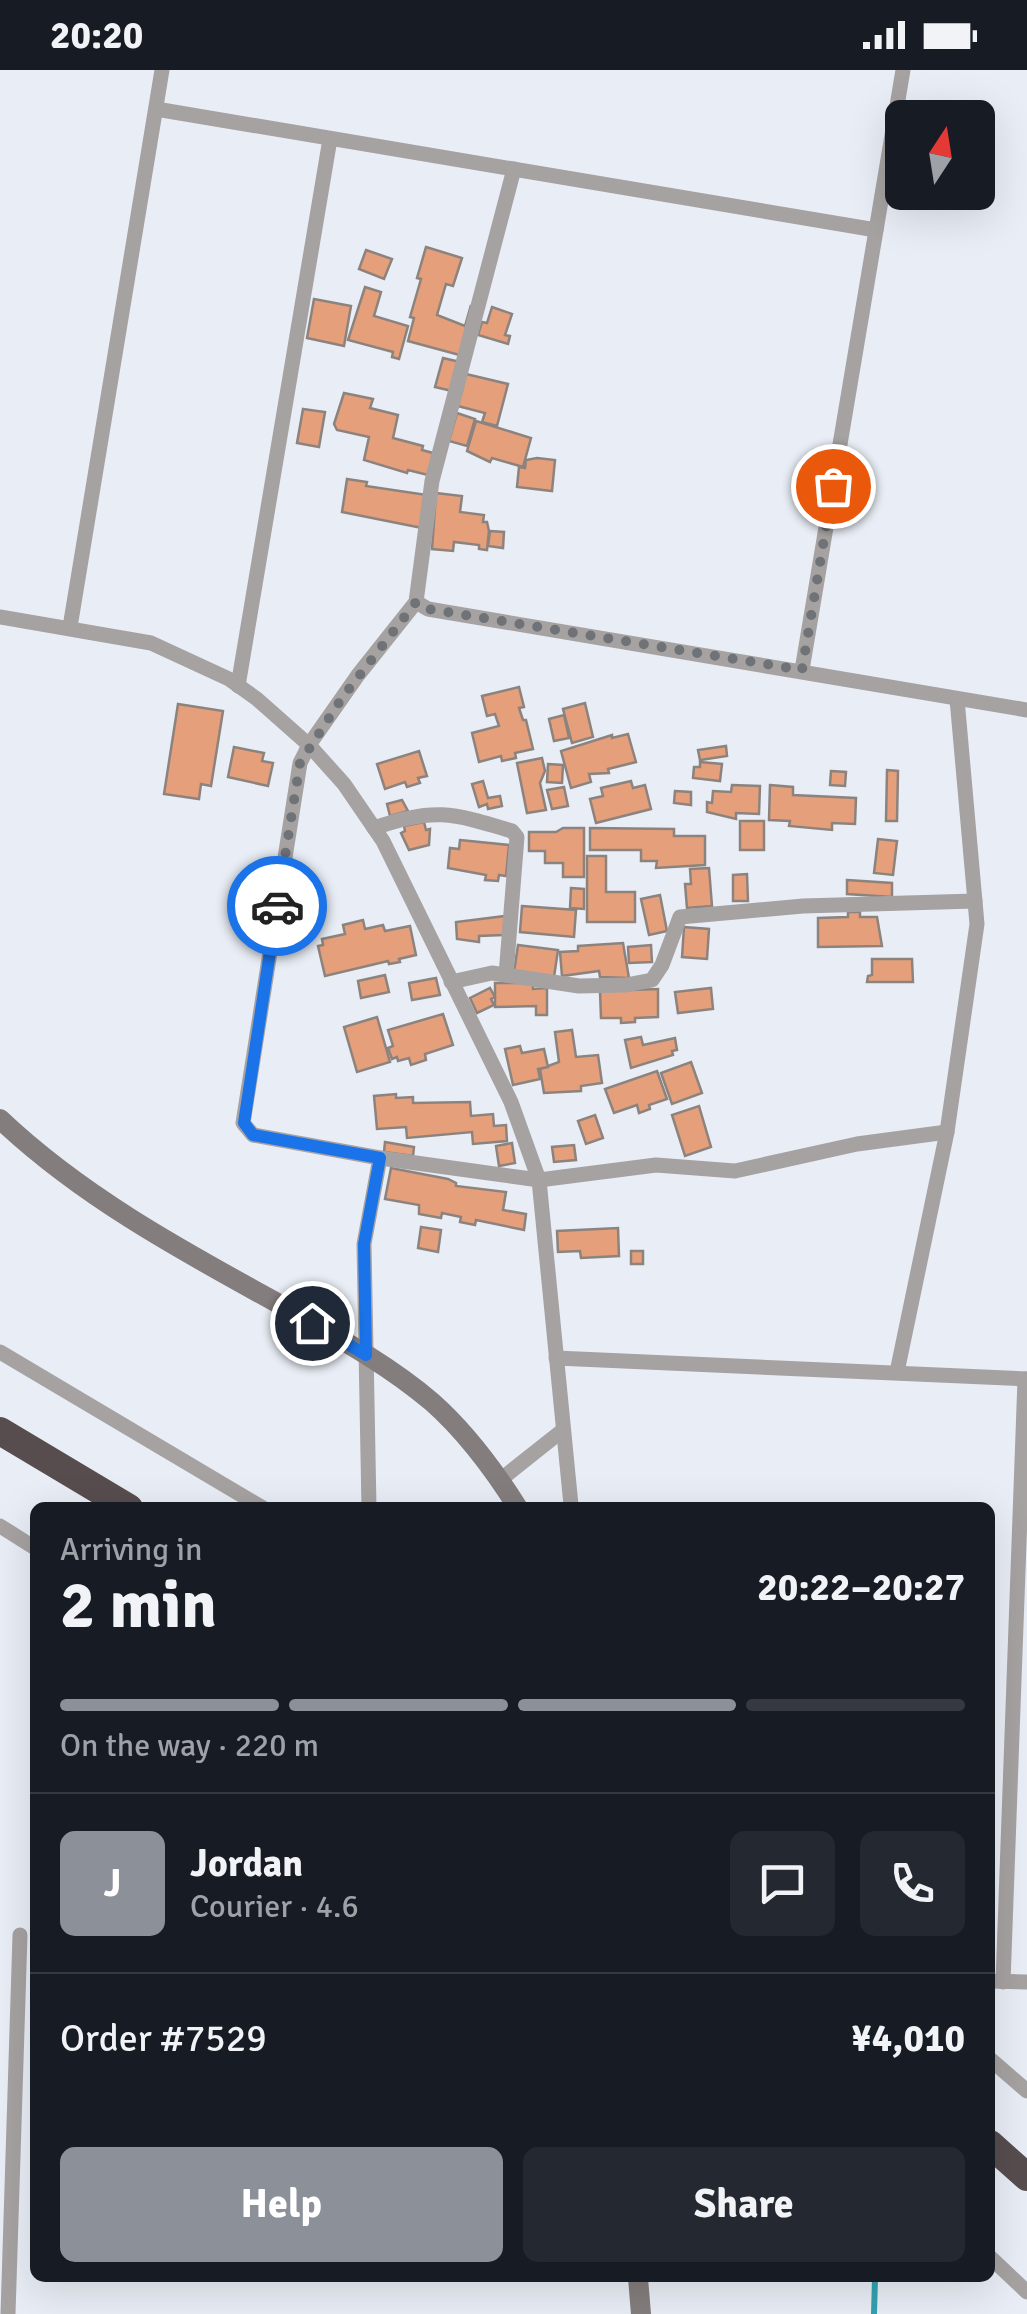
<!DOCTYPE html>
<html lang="en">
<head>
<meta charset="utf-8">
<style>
  :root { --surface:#171b24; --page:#242831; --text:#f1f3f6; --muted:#9ea1a6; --line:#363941; --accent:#8c9099 }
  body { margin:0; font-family:Signika,sans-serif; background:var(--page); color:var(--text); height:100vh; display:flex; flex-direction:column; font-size:38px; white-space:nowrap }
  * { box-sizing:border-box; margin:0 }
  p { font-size:32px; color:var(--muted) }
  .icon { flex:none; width:55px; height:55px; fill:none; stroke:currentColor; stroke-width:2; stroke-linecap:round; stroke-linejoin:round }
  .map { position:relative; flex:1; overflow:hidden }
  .panel { position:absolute; left:30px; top:1432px; width:965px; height:780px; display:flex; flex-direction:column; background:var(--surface); border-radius:15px; box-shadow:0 10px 40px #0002 }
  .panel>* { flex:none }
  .needle { width:65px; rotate:12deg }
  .tools { position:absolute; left:885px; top:30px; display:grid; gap:20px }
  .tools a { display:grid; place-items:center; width:110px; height:110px; border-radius:15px; background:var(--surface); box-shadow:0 10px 40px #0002; font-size:50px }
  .pin { position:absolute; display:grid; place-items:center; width:85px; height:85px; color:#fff; margin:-42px; border:5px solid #fff; border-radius:50%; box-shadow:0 2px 10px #0007 }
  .courier { position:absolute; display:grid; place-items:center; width:100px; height:100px; margin:-50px; border:8px solid #1a73e8; border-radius:50%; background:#fff; color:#222; box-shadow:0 2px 12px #0007 }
  .overview em { font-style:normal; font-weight:700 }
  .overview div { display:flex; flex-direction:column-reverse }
  .overview { display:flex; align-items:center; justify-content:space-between; height:170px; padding:0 30px }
  h1 { font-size:65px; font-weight:700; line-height:75px }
  .bar { display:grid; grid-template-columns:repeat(4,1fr); gap:15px 10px; align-content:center; height:120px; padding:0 30px }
  .bar i { height:12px; border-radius:8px; background:var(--line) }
  .bar .active { background:var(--accent) }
  .bar p { grid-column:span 4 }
  .line { display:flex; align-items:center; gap:25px; padding:0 30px; border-top:2px solid var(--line) }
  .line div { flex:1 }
  .round { display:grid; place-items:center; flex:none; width:105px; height:105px; border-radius:15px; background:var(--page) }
  .cta { display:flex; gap:20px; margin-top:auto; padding:20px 30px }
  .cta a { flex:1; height:115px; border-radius:15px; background:var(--accent); color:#fff; font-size:40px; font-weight:700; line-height:115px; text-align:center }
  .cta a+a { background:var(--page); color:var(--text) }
  .status { display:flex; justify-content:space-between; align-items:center; height:70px; padding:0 50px; background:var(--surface); direction:ltr }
  .status svg { height:28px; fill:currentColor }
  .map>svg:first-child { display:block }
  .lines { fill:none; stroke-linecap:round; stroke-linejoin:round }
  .stream { stroke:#33a1b0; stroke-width:6 }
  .building { fill:#e59f7a; stroke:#8c837f; stroke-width:2.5 }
  .street { stroke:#a6a2a2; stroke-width:15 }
  .secondary { stroke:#847d7e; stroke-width:20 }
  .highway { stroke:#574d4e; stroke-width:28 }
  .done { stroke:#6f7277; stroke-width:10; stroke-dasharray:0 18 }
  .route { stroke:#1a73e8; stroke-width:12 }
</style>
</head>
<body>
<div class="status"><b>20:20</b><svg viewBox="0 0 49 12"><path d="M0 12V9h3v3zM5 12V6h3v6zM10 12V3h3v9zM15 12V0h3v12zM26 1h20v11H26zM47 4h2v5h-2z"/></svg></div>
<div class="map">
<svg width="1027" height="2244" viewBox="0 0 1027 2244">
  <rect width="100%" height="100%" fill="#e9eef6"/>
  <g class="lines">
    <path class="stream" d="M 874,2244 L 875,2208"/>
  </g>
  <g class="building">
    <path d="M 426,177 L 462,188 L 453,216 L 446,214 L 437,245 L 465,256 L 471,235 L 463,286 L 408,271 L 414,248 L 410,247 L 421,209 L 417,208 Z"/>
    <path d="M 366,180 L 392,189 L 384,209 L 359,199 Z"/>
    <path d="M 365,217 L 381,222 L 374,246 L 408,256 L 399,289 L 392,287 L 393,282 L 348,270 Z"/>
    <path d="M 314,229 L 351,236 L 344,276 L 307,268 Z"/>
    <path d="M 492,237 L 512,244 L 505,265 L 510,266 L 508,274 L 478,265 L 482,252 L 487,253 Z"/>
    <path d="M 443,288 L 460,292 L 452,321 L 435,317 Z"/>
    <path d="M 466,304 L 508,314 L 497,356 L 482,352 L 485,343 L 458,336 Z"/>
    <path d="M 344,323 L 373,329 L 370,338 L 398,345 L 393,368 L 423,376 L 422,380 L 433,383 L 428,405 L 408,400 L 407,403 L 364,390 L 369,367 L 337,360 L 334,354 Z"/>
    <path d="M 303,339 L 325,342 L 319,377 L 297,373 Z"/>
    <path d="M 457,343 L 475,349 L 467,376 L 449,371 Z"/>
    <path d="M 476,351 L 531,368 L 523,397 L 492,388 L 490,392 L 467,381 Z"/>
    <path d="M 537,388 L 555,390 L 552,421 L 517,417 L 519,397 L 525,398 L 526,390 Z"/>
    <path d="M 347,409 L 367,412 L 366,416 L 427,425 L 422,458 L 342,442 Z"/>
    <path d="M 436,423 L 462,426 L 460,442 L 484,445 L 483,452 L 487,452 L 489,461 L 487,480 L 479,479 L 479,475 L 454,472 L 453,481 L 432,479 Z"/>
    <path d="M 490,461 L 504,462 L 503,478 L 488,476 Z"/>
    <path d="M 519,617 L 524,637 L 519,638 L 523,650 L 526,650 L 533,679 L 515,683 L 516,688 L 502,691 L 501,686 L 479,692 L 472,663 L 499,656 L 495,644 L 487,646 L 482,626 Z"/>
    <path d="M 585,633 L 593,667 L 572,673 L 563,639 Z"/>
    <path d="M 178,634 L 223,641 L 211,716 L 201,714 L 199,729 L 164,724 Z"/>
    <path d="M 564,645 L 569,668 L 554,671 L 549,649 Z"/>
    <path d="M 628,664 L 636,692 L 608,699 L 609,703 L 589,704 L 591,712 L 571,718 L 561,681 L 612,665 L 612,668 Z"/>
    <path d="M 726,676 L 727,686 L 700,690 L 698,680 Z"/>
    <path d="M 234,677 L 264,683 L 262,691 L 273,693 L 268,716 L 228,707 Z"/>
    <path d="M 419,681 L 427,706 L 418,708 L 420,713 L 407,717 L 405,712 L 385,719 L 377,694 Z"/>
    <path d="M 542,688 L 545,701 L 540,713 L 546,740 L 527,743 L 517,693 Z"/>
    <path d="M 700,692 L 722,694 L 720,711 L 693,708 L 694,697 L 700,697 Z"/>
    <path d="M 548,694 L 563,695 L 562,713 L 547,712 Z"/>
    <path d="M 887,700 L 898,701 L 897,751 L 886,751 Z"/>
    <path d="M 831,701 L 846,702 L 845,716 L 830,715 Z"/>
    <path d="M 483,711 L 488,728 L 500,726 L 502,736 L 488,739 L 487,734 L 479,737 L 472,714 Z"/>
    <path d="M 631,711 L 633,718 L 645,715 L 651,739 L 596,753 L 590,729 L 603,726 L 601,718 Z"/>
    <path d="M 732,715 L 760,716 L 759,744 L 736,743 L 736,749 L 707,742 L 707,732 L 712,733 L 713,721 L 731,722 Z"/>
    <path d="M 770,715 L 793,717 L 793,725 L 856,728 L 855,754 L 832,753 L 832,760 L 789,756 L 790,751 L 769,750 Z"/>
    <path d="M 564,717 L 568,736 L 552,739 L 547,720 Z"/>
    <path d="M 675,721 L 691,722 L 691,735 L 674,733 Z"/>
    <path d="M 402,730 L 408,741 L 390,746 L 387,734 Z"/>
    <rect x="740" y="751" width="24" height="29"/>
    <path d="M 424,752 L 426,760 L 430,759 L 429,775 L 409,780 L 401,763 L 405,761 L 404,756 Z"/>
    <path d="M 563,758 L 584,758 L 584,807 L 563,807 L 563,793 L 545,793 L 545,781 L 529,781 L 529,762 L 556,762 Z"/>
    <path d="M 590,758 L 674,759 L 674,766 L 705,766 L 705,795 L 656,798 L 657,791 L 641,791 L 641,780 L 590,780 Z"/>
    <path d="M 878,769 L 897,771 L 893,805 L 874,803 Z"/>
    <path d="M 460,770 L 509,775 L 506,806 L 499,805 L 498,811 L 485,810 L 486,805 L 448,798 L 450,778 L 459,779 Z"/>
    <path d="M 587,786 L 606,786 L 606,822 L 635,822 L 635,852 L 587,852 Z"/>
    <path d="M 709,798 L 712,836 L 687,838 L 685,814 L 691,814 L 690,799 Z"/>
    <path d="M 747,804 L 748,831 L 733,831 L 733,805 Z"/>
    <path d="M 847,810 L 892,813 L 892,827 L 847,824 Z"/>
    <path d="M 571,818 L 584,819 L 584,839 L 570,838 Z"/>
    <path d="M 660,825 L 667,861 L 649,865 L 641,829 Z"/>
    <path d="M 522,836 L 576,840 L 574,867 L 520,862 Z"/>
    <path d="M 848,842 L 860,842 L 860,847 L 877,847 L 882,876 L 818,877 L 818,848 L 848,847 Z"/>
    <path d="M 505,846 L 503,865 L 479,866 L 479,872 L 457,869 L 456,852 Z"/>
    <path d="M 363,850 L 365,859 L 383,855 L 385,861 L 410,856 L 416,885 L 399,889 L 400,892 L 389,894 L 388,891 L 325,906 L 318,876 L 323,875 L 322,869 L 345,864 L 343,855 Z"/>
    <path d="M 684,857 L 709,859 L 707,889 L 682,887 Z"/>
    <path d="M 623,873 L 629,908 L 600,907 L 599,901 L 562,906 L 560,882 L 578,881 L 578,876 Z"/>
    <path d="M 518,875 L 558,880 L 554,907 L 514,902 Z"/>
    <path d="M 651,875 L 652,892 L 629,893 L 628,877 Z"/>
    <path d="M 872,889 L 912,889 L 913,912 L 867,912 L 868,906 L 872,905 Z"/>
    <path d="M 385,905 L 389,922 L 361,928 L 358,911 Z"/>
    <path d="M 436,908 L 440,925 L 412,930 L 409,913 Z"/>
    <path d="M 495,913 L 533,913 L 533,919 L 547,918 L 547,945 L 536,945 L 536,936 L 495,937 Z"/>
    <path d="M 490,918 L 495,927 L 491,929 L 494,935 L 477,943 L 470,928 Z"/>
    <path d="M 711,918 L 713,939 L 678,943 L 675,922 Z"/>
    <path d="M 658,919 L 658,947 L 635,948 L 635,952 L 621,953 L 621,948 L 601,948 L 600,921 Z"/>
    <path d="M 443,944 L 453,975 L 425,984 L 426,990 L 411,995 L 409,988 L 398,991 L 397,987 L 392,989 L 388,978 L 393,976 L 388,960 Z"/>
    <path d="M 377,947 L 390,992 L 357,1002 L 344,957 Z"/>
    <path d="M 572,960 L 576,987 L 598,985 L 602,1013 L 581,1016 L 581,1021 L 544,1023 L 540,999 L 559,992 L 555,962 Z"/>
    <path d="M 641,967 L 643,975 L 675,968 L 677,980 L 672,981 L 673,985 L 631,998 L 625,970 Z"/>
    <path d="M 520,976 L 522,983 L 544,979 L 548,997 L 538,999 L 540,1009 L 513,1015 L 505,979 Z"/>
    <path d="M 691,992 L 702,1023 L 672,1034 L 661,1003 Z"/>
    <path d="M 657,1001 L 667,1029 L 649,1035 L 650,1039 L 639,1043 L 637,1035 L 614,1043 L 605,1019 Z"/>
    <path d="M 396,1024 L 396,1028 L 413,1027 L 413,1033 L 470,1032 L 471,1046 L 493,1044 L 494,1056 L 506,1055 L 507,1071 L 473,1074 L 472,1062 L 407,1068 L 406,1057 L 377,1059 L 374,1026 Z"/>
    <path d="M 699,1036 L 711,1077 L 685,1086 L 672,1045 Z"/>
    <path d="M 595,1045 L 603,1068 L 586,1074 L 578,1051 Z"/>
    <path d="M 385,1072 L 414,1077 L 413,1086 L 384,1082 Z"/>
    <path d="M 512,1073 L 515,1093 L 499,1096 L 496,1076 Z"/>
    <path d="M 574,1075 L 576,1090 L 554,1092 L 552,1077 Z"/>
    <path d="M 391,1098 L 448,1109 L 456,1113 L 456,1116 L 506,1122 L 503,1140 L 526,1144 L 524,1160 L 476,1150 L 475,1155 L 460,1152 L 461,1147 L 442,1143 L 441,1148 L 419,1144 L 419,1135 L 385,1129 Z"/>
    <path d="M 421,1157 L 441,1160 L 438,1182 L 418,1178 Z"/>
    <path d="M 618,1158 L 619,1186 L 581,1188 L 580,1181 L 558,1182 L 557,1161 Z"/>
    <rect x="631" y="1181" width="12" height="13"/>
  </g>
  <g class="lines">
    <g class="street">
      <path d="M 156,39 L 876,160"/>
      <path d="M 514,99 L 432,411 L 416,532 L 358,605 L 309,675 L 300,693 L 243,1053 L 253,1065 L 380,1088 L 539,1110 L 656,1095 L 735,1101 L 857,1074 L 947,1062"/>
      <path d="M 416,532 L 428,539 L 1027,640"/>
      <path d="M 0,547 L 151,573 L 229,609 L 257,629 L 309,675 L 344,714 L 383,771 L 511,1032 L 539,1110 L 571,1435"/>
      <path d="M 70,557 L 162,0"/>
      <path d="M 802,600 L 903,0"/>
      <path d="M 238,616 L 330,69"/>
      <path d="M 374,758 C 434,737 452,743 512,761 L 517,767 L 506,905"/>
      <path d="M 451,912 L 492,903 L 579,916 L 626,915 L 652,910 L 662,895 L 680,847 L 803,836 L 975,831"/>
      <path d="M 0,1282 L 263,1438"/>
      <path d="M 556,1288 L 1027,1309"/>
      <path d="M 897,1302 L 947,1062 L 977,854 L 957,629"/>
      <path d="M 500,1410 L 563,1360"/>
      <path d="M 369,1438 L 364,1174 L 380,1088"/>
      <path d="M 0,1456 L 35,1478"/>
      <path d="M 990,1911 L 1027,1912"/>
      <path d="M 1003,1912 L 1025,1309"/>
      <path d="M 990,1989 L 1027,2021"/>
      <path d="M 990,2187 L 1027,2222"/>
      <path d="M 8,2244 L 20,1865"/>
    </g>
    <g class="secondary">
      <path d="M 0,1049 C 79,1124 177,1178 272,1230 C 326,1261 384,1291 432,1332 C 466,1362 494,1400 518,1438"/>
      <path d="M 638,2208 L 641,2244"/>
    </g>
    <g class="highway">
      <path d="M 0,1361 L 129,1438"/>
      <path d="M 990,2074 L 1027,2107"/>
    </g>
  </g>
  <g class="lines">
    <path class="done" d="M 277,836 L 300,693 L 342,628 L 416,532 L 428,539 L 802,600 L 833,416"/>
    <path class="route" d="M 277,836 L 244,1053 L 253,1065 L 380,1088 L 364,1174 L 366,1285 L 312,1253"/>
  </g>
</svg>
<div class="tools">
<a><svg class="needle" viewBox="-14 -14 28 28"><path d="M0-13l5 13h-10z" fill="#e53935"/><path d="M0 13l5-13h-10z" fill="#9ea1a6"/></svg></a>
</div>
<div class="pin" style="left:833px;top:416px;background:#ea580c"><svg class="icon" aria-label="bag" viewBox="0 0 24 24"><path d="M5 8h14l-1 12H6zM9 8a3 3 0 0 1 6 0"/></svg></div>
<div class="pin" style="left:312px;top:1253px;background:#1f2937"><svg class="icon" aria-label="home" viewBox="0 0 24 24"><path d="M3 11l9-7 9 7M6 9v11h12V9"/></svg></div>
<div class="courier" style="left:277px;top:836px"><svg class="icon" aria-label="car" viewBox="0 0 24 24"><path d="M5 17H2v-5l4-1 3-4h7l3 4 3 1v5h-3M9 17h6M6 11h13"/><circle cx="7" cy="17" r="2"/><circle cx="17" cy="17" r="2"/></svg></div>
<section class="panel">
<div class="overview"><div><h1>2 min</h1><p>Arriving in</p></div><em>20:22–20:27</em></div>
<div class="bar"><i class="active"></i><i class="active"></i><i class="active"></i><i></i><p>On the way · 220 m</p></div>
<div class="line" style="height:180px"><b class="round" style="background:var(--accent);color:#fff">J</b><div><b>Jordan</b><p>Courier · 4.6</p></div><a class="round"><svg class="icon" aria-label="chat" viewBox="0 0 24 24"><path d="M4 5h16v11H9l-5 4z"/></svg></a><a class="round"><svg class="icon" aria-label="phone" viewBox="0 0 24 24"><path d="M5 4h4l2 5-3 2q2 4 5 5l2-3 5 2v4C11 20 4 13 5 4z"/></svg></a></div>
<div class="line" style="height:130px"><div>Order #7529</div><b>¥4,010</b></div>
<div class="cta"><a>Help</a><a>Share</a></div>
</section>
</div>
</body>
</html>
